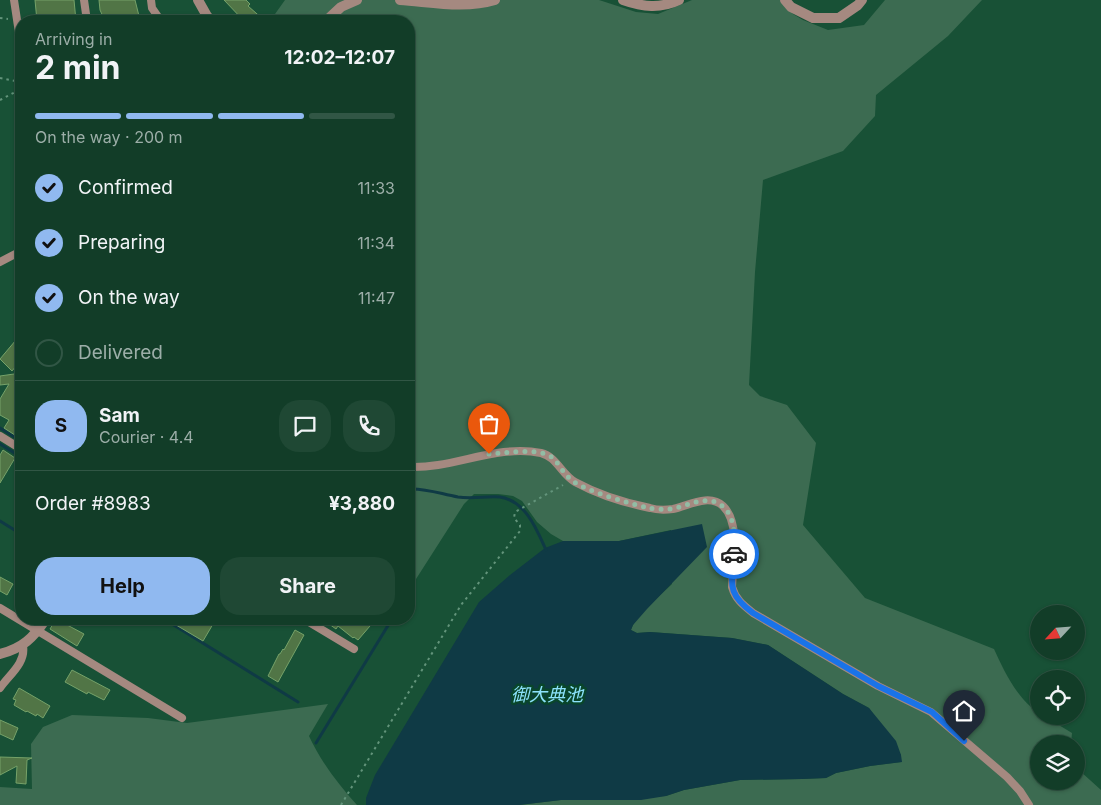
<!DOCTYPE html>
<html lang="en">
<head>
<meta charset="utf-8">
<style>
  :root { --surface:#123d28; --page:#1f4834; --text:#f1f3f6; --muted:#9caea8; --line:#315645; --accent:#90b9f0 }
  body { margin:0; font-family:Inter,"Noto Sans JP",sans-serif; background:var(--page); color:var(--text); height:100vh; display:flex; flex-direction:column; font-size:19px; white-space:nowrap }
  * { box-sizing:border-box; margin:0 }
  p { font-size:16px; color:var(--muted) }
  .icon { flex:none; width:28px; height:28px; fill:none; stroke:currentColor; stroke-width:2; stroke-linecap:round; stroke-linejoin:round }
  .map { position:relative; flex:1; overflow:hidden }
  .drawer { position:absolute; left:15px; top:15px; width:400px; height:610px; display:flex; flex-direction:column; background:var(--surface); border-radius:20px; box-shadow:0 1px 4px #0004,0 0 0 1px var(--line) }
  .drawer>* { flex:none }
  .needle { width:32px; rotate:244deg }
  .buttons { position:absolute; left:1030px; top:605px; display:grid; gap:10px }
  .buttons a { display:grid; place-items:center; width:55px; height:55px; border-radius:50%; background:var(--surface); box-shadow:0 1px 4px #0004,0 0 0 1px var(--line); font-size:25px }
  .pin { position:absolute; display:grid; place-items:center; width:42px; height:42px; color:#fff; margin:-51px -21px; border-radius:50% 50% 50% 0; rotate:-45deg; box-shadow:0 0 5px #0007 }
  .pin .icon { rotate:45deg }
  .courier { position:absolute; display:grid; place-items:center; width:50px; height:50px; margin:-25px; border:4px solid #1a73e8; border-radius:50%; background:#fff; color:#222; box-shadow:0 1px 6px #0007 }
  .headline em { font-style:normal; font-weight:700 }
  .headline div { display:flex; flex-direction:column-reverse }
  .headline { display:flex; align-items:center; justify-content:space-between; height:85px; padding:0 20px }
  h1 { font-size:32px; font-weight:700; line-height:38px }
  .bar { display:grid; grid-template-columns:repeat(4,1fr); gap:8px 5px; align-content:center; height:60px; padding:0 20px }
  .bar i { height:6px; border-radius:4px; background:var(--line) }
  .bar .selected { background:var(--accent) }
  .bar p { grid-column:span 4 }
  .line { display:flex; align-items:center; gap:12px; padding:0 20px; border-top:1px solid var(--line) }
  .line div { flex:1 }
  .round { display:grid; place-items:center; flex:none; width:52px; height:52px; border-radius:20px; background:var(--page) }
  ol { padding:0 20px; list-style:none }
  li { display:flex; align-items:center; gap:15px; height:55px }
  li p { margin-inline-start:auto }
  li .icon { padding:5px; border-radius:50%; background:var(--accent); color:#111; stroke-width:4 }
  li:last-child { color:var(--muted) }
  li i { width:28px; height:28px; border:2px solid var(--line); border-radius:50% }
  .primary-button { display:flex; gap:10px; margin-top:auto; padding:10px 20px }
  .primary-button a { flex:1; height:58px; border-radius:20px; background:var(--accent); color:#111; font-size:20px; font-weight:700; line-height:58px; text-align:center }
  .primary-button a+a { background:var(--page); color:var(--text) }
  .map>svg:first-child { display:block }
  .green { fill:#3c6b51 }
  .water { fill:#0f3a45 }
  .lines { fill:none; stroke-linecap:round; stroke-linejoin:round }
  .stream { stroke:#0f3a45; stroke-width:3 }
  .building { fill:#517546; stroke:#76a269 }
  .path { stroke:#63947b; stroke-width:2; stroke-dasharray:2.5 4; stroke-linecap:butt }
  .minor { stroke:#a58980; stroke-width:8 }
  .tertiary { stroke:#a58980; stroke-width:10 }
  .done { stroke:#92bda5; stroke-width:5; stroke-dasharray:0 9 }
  .route { stroke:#1a73e8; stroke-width:6 }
  .labels { text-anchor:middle; stroke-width:5; stroke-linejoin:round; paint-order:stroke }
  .water-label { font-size:18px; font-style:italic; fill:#8ce2fb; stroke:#09462b }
</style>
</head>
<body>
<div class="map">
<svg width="1101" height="805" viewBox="0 0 1101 805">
  <rect width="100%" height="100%" fill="#185136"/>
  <g class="green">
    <path d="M 285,0 L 599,0 L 636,12 L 658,14 L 692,0 L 781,0 L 793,14 L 803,20 L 828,30 L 864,25 L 885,0 L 982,0 L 948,36 L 876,95 L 875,116 L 843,151 L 763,180 L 755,272 L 749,385 L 760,396 L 787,405 L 816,443 L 803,525 L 865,598 L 994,649 C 1004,671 1017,699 1039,713 L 1039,716 L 1044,716 L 1072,733 L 1071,744 L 1039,744 L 1039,781 L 1076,781 L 1076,764 L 1080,771 L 1101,790 L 1101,805 L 519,805 L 561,800 L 666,796 L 684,790 L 740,780 L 802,779 L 826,778 L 836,773 L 870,766 L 901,762 L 901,755 L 869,708 L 843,694 L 768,645 L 732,638 L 650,632 L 637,633 L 631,630 C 636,614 660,596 672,584 L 671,530 L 619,541 L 563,541 L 551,534 L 537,522 L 522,501 L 513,496 L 498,494 L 474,494 L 464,504 L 409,590 L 409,21 L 270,21 Z"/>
    <path d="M 328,704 L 309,736 C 321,762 338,784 357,805 L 0,805 L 0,787 L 32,789 L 31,744 L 43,727 L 72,715 L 148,718 L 187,723 Z"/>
  </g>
  <path class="water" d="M 702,524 L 707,547 L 647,609 L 633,625 L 631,630 L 637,633 L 650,632 L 732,638 L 768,645 L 843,694 L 869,708 L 896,741 L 901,755 L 902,762 L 870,766 L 836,773 L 826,778 L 802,779 L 740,780 L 684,790 L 666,796 L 641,800 L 561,800 L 519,805 L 366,805 L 366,798 L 375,775 L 479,602 L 510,575 L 545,548 L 563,541 L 619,541 Z"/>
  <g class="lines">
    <g class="stream">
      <path d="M 0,428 L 21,441"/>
      <path d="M 0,444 L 21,457"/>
      <path d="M 409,489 C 426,488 441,494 458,497 C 472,499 487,496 500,497 C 526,501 537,530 546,550"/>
      <path d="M 0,521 L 21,534"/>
      <path d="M 164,619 L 298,702"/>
      <path d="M 316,743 L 392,619"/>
    </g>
  </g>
  <g class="building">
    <path d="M 35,0 L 74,0 L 76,21 L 37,21 Z"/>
    <path d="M 99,0 L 135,0 L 140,20 L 125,21 L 124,18 L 118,21 L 105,21 L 100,10 Z"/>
    <path d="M 224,0 L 246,0 L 250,4 L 248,6 L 265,21 L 244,21 Z"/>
    <path d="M 21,334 L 21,360 L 12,371 L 0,359 Z"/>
    <path d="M 21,373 L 21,439 L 4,428 L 9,420 L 0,415 L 0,399 L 9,384 L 0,385 L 0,376 Z"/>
    <path d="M 3,450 L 15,458 L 0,483 L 0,455 Z"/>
    <path d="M 0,577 L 13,584 L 7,595 L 0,591 Z"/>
    <path d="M 56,619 L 84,634 L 77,646 L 50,629 Z"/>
    <path d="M 166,619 L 216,619 L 203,641 Z"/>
    <path d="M 322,619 L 343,619 L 348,623 L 352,619 L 376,619 L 358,640 L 354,637 L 353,638 L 338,626 L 336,629 Z"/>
    <path d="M 295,630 L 304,635 L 278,682 L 268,676 L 279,654 L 280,654 L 283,649 L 284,650 Z"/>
    <path d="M 72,670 L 110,690 L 104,700 L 88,692 L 87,694 L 65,682 Z"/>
    <path d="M 19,688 L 50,706 L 43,718 L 37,714 L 36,716 L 27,711 L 26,712 L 14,705 L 16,700 L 13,699 Z"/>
    <path d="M 0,720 L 18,728 L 13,740 L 0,734 Z"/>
    <path d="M 0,757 L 32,758 L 27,760 L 26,784 L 16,783 L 17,766 L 0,775 Z"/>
  </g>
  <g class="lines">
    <g class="path">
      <path d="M 0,18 L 8,19"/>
      <path d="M 0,78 L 21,82"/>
      <path d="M 0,100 L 21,89"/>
      <path d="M 341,805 L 461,605 L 520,531 L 520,525 L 514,518 L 515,512 L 563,485"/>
    </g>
    <g class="minor">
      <path d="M 14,0 L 21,46"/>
      <path d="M 84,0 L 87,21"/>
      <path d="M 151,0 L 152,8 L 161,21"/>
      <path d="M 0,262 L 21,251"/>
      <path d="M 0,436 L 21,449"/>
      <path d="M 409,467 C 453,469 496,444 541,453 C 557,457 561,474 575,482 C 597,494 625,503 650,508 C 657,510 665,510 673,509 C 688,506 709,493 723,506 C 741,523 733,565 732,587 C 736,600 743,605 753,613 L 878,686 L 931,712 L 1007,777 L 1020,791 L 1029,805"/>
      <path d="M 0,608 L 182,718"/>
      <path d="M 304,619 L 354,649"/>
      <path d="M 0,688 C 9,675 26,663 23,646"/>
    </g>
    <g class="tertiary">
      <path d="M 198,0 L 207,16 L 212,21"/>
      <path d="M 400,0 C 431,2 465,9 495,0"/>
      <path d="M 623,0 C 643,7 660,9 679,0"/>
      <path d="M 785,0 L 791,7 L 813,18 L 839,18 L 858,5 L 862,0"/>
      <path d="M 326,21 L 341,7 L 357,0"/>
      <path d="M 0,654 C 23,648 33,638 46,619"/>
    </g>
  </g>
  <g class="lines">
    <path class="done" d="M 489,454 C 506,453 539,447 553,458 C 560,465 564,475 573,481 C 588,492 629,503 648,508 C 655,509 663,510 670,509 C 687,507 705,494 721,505 C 736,515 735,539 734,554"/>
    <path class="route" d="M 734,554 C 732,584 726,593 753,613 L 878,686 L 932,712 L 964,741"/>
  </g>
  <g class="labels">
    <g class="water-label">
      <text x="547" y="701">御大典池</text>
    </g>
  </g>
</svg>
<div class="buttons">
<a><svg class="needle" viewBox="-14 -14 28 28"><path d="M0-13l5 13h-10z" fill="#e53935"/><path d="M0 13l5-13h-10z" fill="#9caea8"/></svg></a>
<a><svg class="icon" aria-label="locate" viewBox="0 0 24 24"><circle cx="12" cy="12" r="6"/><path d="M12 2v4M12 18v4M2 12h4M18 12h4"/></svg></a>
<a><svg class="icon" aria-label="layers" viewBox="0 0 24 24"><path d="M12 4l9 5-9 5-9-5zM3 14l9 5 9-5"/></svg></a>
</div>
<div class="pin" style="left:489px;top:454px;background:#ea580c"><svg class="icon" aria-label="bag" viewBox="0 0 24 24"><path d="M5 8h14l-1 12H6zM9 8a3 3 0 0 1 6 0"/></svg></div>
<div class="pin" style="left:964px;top:741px;background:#1f2937"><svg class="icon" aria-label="home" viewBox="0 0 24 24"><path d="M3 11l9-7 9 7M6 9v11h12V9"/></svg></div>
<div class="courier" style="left:734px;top:554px"><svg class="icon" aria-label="car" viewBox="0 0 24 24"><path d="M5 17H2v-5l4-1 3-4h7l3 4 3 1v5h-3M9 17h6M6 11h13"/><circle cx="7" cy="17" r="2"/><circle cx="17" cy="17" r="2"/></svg></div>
<section class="drawer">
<div class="headline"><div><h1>2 min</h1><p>Arriving in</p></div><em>12:02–12:07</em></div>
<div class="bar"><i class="selected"></i><i class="selected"></i><i class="selected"></i><i></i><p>On the way · 200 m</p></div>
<ol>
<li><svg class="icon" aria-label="check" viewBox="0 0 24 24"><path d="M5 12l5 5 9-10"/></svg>Confirmed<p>11:33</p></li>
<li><svg class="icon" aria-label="check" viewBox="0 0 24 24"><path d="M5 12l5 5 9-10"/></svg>Preparing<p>11:34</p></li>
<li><svg class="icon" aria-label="check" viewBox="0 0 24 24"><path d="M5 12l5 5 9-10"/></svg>On the way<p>11:47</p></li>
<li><i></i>Delivered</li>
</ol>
<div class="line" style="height:90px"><b class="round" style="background:var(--accent);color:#111">S</b><div><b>Sam</b><p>Courier · 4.4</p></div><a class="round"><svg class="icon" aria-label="chat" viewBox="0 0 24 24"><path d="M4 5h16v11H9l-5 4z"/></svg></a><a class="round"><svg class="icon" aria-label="phone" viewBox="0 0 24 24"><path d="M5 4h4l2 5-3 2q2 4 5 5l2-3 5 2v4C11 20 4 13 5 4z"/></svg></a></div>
<div class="line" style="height:65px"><div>Order #8983</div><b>¥3,880</b></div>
<div class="primary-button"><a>Help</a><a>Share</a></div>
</section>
</div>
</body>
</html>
